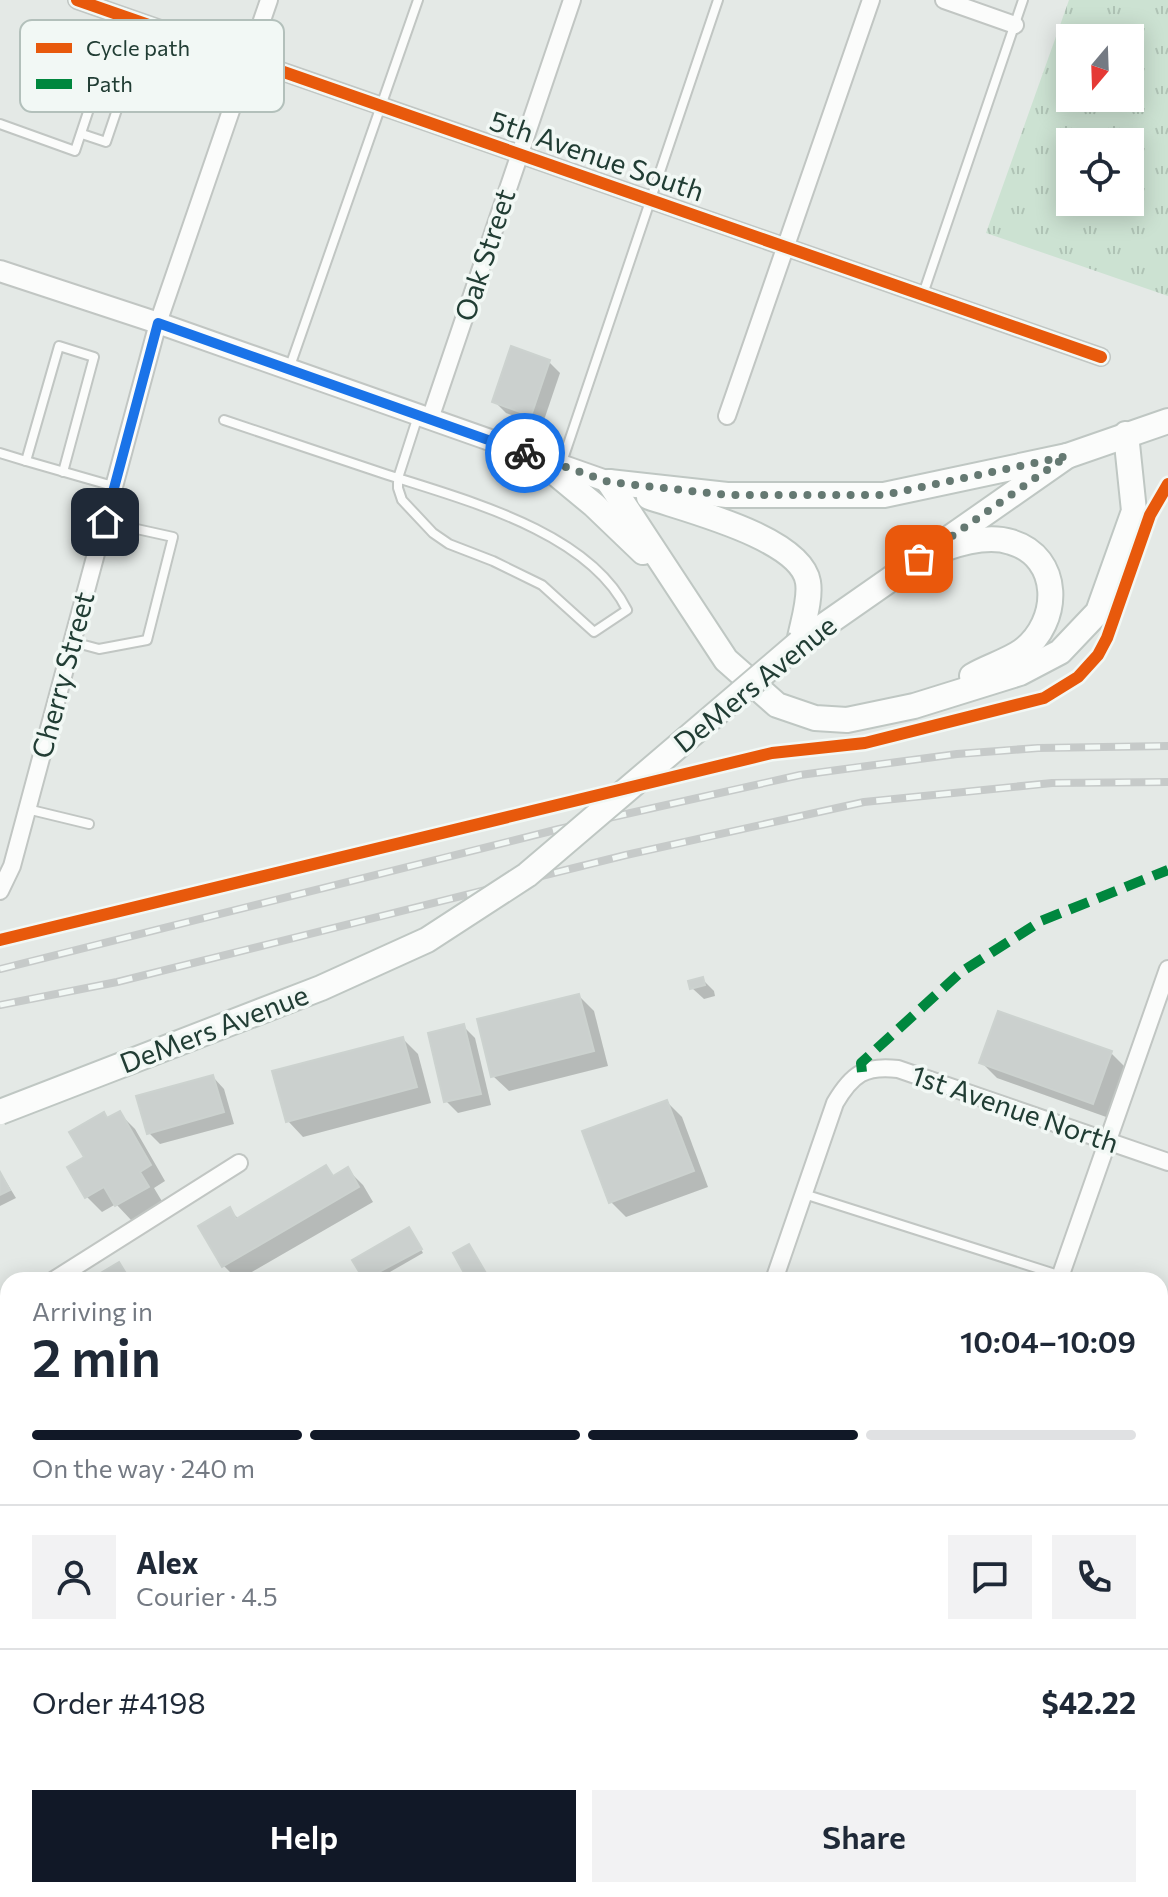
<!DOCTYPE html>
<html lang="en">
<head>
<meta charset="utf-8">
<style>
  :root { --surface:#fff; --page:#f2f2f3; --text:#1f2937; --muted:#747a83; --line:#e0e1e3; --accent:#111827 }
  body { margin:0; font-family:Commissioner,sans-serif; background:var(--page); color:var(--text); height:100vh; display:flex; flex-direction:column; font-size:30px; white-space:nowrap }
  * { box-sizing:border-box; margin:0 }
  p { font-size:26px; color:var(--muted) }
  .icon { flex:none; width:44px; height:44px; fill:none; stroke:currentColor; stroke-width:2; stroke-linecap:round; stroke-linejoin:round }
  .map { position:relative; flex:1; overflow:hidden }
  .sheet { position:absolute; left:0px; top:1272px; width:1168px; height:626px; display:flex; flex-direction:column; background:var(--surface); border-radius:24px 24px 0 0; box-shadow:0 4px 20px #0003 }
  .sheet>* { flex:none }
  .needle { width:52px; rotate:199deg }
  .tools { position:absolute; left:1056px; top:24px; display:grid; gap:16px }
  .tools a { display:grid; place-items:center; width:88px; height:88px; border-radius:0px; background:var(--surface); box-shadow:0 4px 20px #0003; font-size:40px }
  .pin { position:absolute; display:grid; place-items:center; width:68px; height:68px; color:#fff; margin:-34px; border-radius:16px; box-shadow:0 4px 12px #0006 }
  .courier { position:absolute; display:grid; place-items:center; width:80px; height:80px; margin:-40px; border:6px solid #1a73e8; border-radius:50%; background:#fff; color:#222; box-shadow:0 2px 10px #0007 }
  .summary em { font-style:normal; font-weight:600 }
  .summary div { display:flex; flex-direction:column-reverse }
  .summary { display:flex; align-items:center; justify-content:space-between; height:136px; padding:0 32px }
  h1 { font-size:52px; font-weight:600; line-height:60px }
  .bar { display:grid; grid-template-columns:repeat(4,1fr); gap:12px 8px; align-content:center; height:96px; padding:0 32px }
  .bar i { height:10px; border-radius:6px; background:var(--line) }
  .bar .on { background:var(--accent) }
  .bar p { grid-column:span 4 }
  .line { display:flex; align-items:center; gap:20px; padding:0 32px; border-top:2px solid var(--line) }
  .line div { flex:1 }
  .round { display:grid; place-items:center; flex:none; width:84px; height:84px; border-radius:0px; background:var(--page) }
  .primary-button { display:flex; gap:16px; margin-top:auto; padding:16px 32px }
  .primary-button a { flex:1; height:92px; border-radius:0px; background:var(--accent); color:#fff; font-size:32px; font-weight:600; line-height:92px; text-align:center }
  .primary-button a+a { background:var(--page); color:var(--text) }
  .map>svg:first-child { display:block }
  .park { fill:url(#park-tufts); fill-rule:evenodd }
  .shadow { fill:#0003 }
  .building { fill:#cbd0ce; stroke:#ccd2cf; stroke-width:2 }
  .lines { fill:none; stroke-linecap:round; stroke-linejoin:round }
  .service-casing { stroke:#c1c6c3; stroke-width:12 }
  .minor-casing { stroke:#c1c6c3; stroke-width:20 }
  .tertiary-casing { stroke:#c1c6c3; stroke-width:24 }
  .secondary-casing { stroke:#bfc7c3; stroke-width:28 }
  .path { stroke:#c1c9c5; stroke-width:3; stroke-dasharray:4 6; stroke-linecap:butt }
  .service { stroke:#fbfcfb; stroke-width:8 }
  .minor { stroke:#fbfcfb; stroke-width:16 }
  .tertiary { stroke:#fbfcfb; stroke-width:20 }
  .secondary { stroke:#fbfcfb; stroke-width:24 }
  .rail-casing { stroke:#c6cac9; stroke-width:8 }
  .rail { stroke:#f2f8f5; stroke-width:5; stroke-dasharray:15; stroke-linecap:butt }
  .secondary-bridge-casing { stroke:#bfc7c3; stroke-width:28; stroke-linecap:butt }
  .secondary-bridge { stroke:#fbfcfb; stroke-width:24 }
  .quiet { stroke:#00873e; stroke-width:10; stroke-dasharray:20 10; stroke-linecap:butt }
  .cycleway-casing { stroke:#f2f8f5; stroke-width:17 }
  .cycleway { stroke:#e8590c; stroke-width:12 }
  .done { stroke:#657972; stroke-width:8; stroke-dasharray:0 14.4 }
  .route { stroke:#1a73e8; stroke-width:10 }
  .labels { text-anchor:middle; stroke-width:7; stroke-linejoin:round; paint-order:stroke }
  .street-label { font-size:28px; fill:#213d34; stroke:#f2f8f5 }
  .key { fill:#f2f8f5; stroke:#b3c0bb; stroke-width:2 }
  .key-label { font-size:22px; fill:#213d34 }
</style>
</head>
<body>
<div class="map">
<svg width="1168" height="1897" viewBox="0 0 1168 1897">
  <defs>
    <pattern id="park-tufts" width="24" height="20" patternUnits="userSpaceOnUse" patternTransform="scale(2)"><rect width="24" height="20" fill="#cce2d2"/><path d="M3 7l-1-3M5 7V3M7 7l1-3M15 17l-1-3M17 17v-4M19 17l1-3" fill="none" stroke="#afc3b5"/></pattern>
  </defs>
  <rect width="100%" height="100%" fill="#e4e9e6"/>
  <path class="park" d="M 1069,0 L 1168,0 L 1168,296 L 986,233 ZM 1070,38 L 1130,38 L 1130,98 L 1070,98 ZM 1070,142 L 1130,142 L 1130,202 L 1070,202 Z"/>
  <g class="shadow">
    <path d="M 549,362 L 560,373 L 542,426 L 506,413 L 494,401 Z"/>
    <path d="M 702,979 L 714,991 L 715,996 L 704,999 L 692,988 Z"/>
    <path d="M 579,996 L 594,1011 L 608,1066 L 509,1091 L 493,1076 Z"/>
    <path d="M 463,1026 L 475,1038 L 491,1105 L 458,1113 L 446,1101 Z"/>
    <path d="M 403,1039 L 418,1054 L 431,1103 L 303,1137 L 288,1121 Z"/>
    <path d="M 1111,1053 L 1126,1068 L 1109,1118 L 997,1078 L 982,1063 Z"/>
    <path d="M 213,1077 L 224,1089 L 234,1124 L 160,1144 L 149,1133 Z"/>
    <path d="M 667,1102 L 682,1117 L 708,1187 L 626,1217 L 611,1202 Z"/>
    <path d="M 119,1113 L 135,1129 L 165,1181 L 154,1188 L 163,1203 L 132,1221 L 116,1204 L 102,1212 L 86,1196 L 87,1158 L 108,1120 Z"/>
    <path d="M 326,1168 L 335,1177 L 348,1170 L 363,1185 L 373,1202 L 238,1280 L 224,1266 L 229,1210 L 239,1219 Z"/>
    <path d="M 0,1172 L 16,1198 L 0,1206 Z"/>
    <path d="M 412,1233 L 423,1253 L 376,1280 L 367,1280 L 355,1260 Z"/>
    <path d="M 510,1890 L 650,1890 L 652,1897 L 585,1897 L 584,1894 L 579,1897 L 513,1897 Z"/>
    <path d="M 704,1890 L 757,1890 L 754,1897 L 713,1897 Z"/>
  </g>
  <g class="building">
    <path d="M 511,346 L 550,360 L 531,416 L 492,402 Z"/>
    <path d="M 703,977 L 705,985 L 690,989 L 688,981 Z"/>
    <path d="M 579,994 L 594,1051 L 491,1077 L 477,1019 Z"/>
    <path d="M 998,1011 L 1112,1051 L 1093,1104 L 979,1063 Z"/>
    <path d="M 464,1024 L 481,1094 L 444,1102 L 428,1033 Z"/>
    <path d="M 403,1037 L 417,1087 L 286,1122 L 272,1071 Z"/>
    <path d="M 213,1075 L 224,1112 L 147,1134 L 136,1096 Z"/>
    <path d="M 667,1100 L 694,1171 L 609,1203 L 582,1131 Z"/>
    <path d="M 120,1111 L 151,1165 L 140,1172 L 149,1187 L 115,1206 L 104,1187 L 85,1198 L 67,1167 L 84,1157 L 69,1132 L 104,1112 L 107,1118 Z"/>
    <path d="M 326,1165 L 333,1176 L 348,1167 L 359,1187 L 222,1267 L 198,1226 L 230,1207 L 236,1219 Z"/>
    <path d="M 0,1172 L 10,1190 L 0,1195 Z"/>
    <path d="M 409,1227 L 422,1249 L 364,1280 L 352,1260 Z"/>
    <path d="M 469,1244 L 490,1280 L 468,1280 L 453,1253 Z"/>
    <path d="M 119,1262 L 130,1280 L 89,1280 Z"/>
    <path d="M 507,1890 L 561,1890 L 549,1897 L 511,1897 Z"/>
    <path d="M 580,1890 L 643,1890 L 645,1897 L 583,1897 Z"/>
  </g>
  <g class="lines">
    <g class="service-casing">
      <g id="service">
        <path d="M 0,124 L 75,151 L 120,16"/>
        <path d="M 82,134 L 106,142 L 124,89 L 98,79"/>
        <path d="M 923,294 L 1023,0"/>
        <path d="M 289,369 L 418,0"/>
        <path d="M 224,420 C 277,438 329,455 382,473 C 461,499 588,530 627,610 L 594,632 L 542,585 L 493,561 L 449,544 L 433,533 L 402,500 L 398,488 L 398,478 L 418,416"/>
        <path d="M 0,453 L 26,461 L 59,346 L 94,357 L 63,472"/>
        <path d="M 26,461 L 113,486"/>
        <path d="M 561,465 L 718,0"/>
        <path d="M 73,642 L 99,649 L 147,640 L 173,537 L 105,522"/>
        <path d="M 27,809 L 89,824"/>
        <path d="M 804,1194 L 1074,1280"/>
        <path d="M 1160,1310 L 1168,1313"/>
        <path d="M 1160,1610 L 1168,1613"/>
        <path d="M 0,1805 L 8,1801"/>
        <path d="M 84,1890 L 88,1897"/>
        <path d="M 179,1890 L 183,1897"/>
        <path d="M 488,1890 L 492,1897"/>
        <path d="M 1054,1890 L 1074,1897"/>
      </g>
    </g>
    <g class="minor-casing">
      <g id="minor">
        <path d="M 77,0 L 1101,357"/>
        <path d="M 944,0 L 1015,25"/>
        <path d="M 727,416 L 871,0"/>
        <path d="M 430,419 L 572,0"/>
        <path d="M 0,891 L 12,866 L 158,323 L 269,0"/>
        <path d="M 54,1280 L 239,1163"/>
        <path d="M 774,1280 L 835,1103 C 852,1074 865,1065 898,1069 L 1168,1162"/>
        <path d="M 1059,1280 L 1168,969"/>
        <path d="M 0,1314 L 8,1309"/>
        <path d="M 0,1326 L 8,1339"/>
        <path d="M 1160,1461 L 1168,1464"/>
        <path d="M 0,1641 L 8,1636"/>
        <path d="M 1160,1813 L 1168,1790"/>
        <path d="M 0,1850 L 8,1864"/>
        <path d="M 24,1890 L 28,1897"/>
        <path d="M 335,1890 L 339,1897"/>
        <path d="M 845,1897 L 847,1890"/>
        <path d="M 1131,1897 L 1133,1890"/>
      </g>
    </g>
    <g class="tertiary-casing">
      <g id="tertiary">
        <path d="M 0,271 L 158,323 L 609,482"/>
        <path d="M 1160,1771 L 1168,1774"/>
        <path d="M 128,1897 L 140,1890"/>
      </g>
    </g>
    <g class="secondary-casing">
      <g id="secondary">
        <path d="M 536,457 L 594,505 L 643,552"/>
        <path d="M 609,482 L 726,660 L 777,705 L 815,718 L 847,720 L 914,706 L 1020,673 L 1060,652 L 1098,612 L 1134,511 L 1126,434"/>
        <path d="M 609,482 L 727,495 L 884,495 L 1067,456"/>
        <path d="M 649,497 C 687,510 801,538 808,582 C 811,600 802,625 799,643"/>
        <path d="M 943,549 C 963,542 990,535 1011,542 C 1062,557 1061,622 1022,651 C 1008,661 987,667 972,676"/>
        <path d="M 799,643 L 1067,456 L 1168,421"/>
      </g>
    </g>
    <g class="path">
      <path d="M 2,1817 L 8,1827"/>
      <path d="M 45,1890 L 49,1897"/>
      <path d="M 311,1890 L 315,1897"/>
      <path d="M 362,1890 L 366,1897"/>
      <path d="M 0,1896 L 0,1897"/>
    </g>
    <use href="#service" class="service"/>
    <use href="#minor" class="minor"/>
    <use href="#tertiary" class="tertiary"/>
    <use href="#secondary" class="secondary"/>
    <g class="rail-casing">
      <g id="rail">
        <path d="M 0,969 L 559,829 L 800,775 L 957,754 L 1038,748 L 1168,746"/>
        <path d="M 0,1005 L 117,982 L 626,855 L 864,802 L 1052,783 L 1168,782"/>
      </g>
    </g>
    <use href="#rail" class="rail"/>
    <g class="secondary-bridge-casing">
      <path id="secondary-bridge" d="M 0,1112 L 321,988 L 427,940 L 527,875 L 799,643"/>
    </g>
    <use href="#secondary-bridge" class="secondary-bridge"/>
    <path class="quiet" d="M 862,1072 L 861,1063 L 961,972 L 1041,921 L 1168,870"/>
    <g class="cycleway-casing">
      <g id="cycleway">
        <path d="M 77,0 L 1101,357"/>
        <path d="M 0,940 L 772,753 L 865,743 L 1044,698 L 1078,677 L 1098,655 L 1107,638 L 1150,515 L 1168,484"/>
      </g>
    </g>
    <use href="#cycleway" class="cycleway"/>
  </g>
  <g class="lines">
    <path class="done" d="M 525,453 L 609,482 L 727,495 L 884,495 L 1067,456 L 919,559"/>
    <path class="route" d="M 105,522 L 158,323 L 525,453"/>
  </g>
  <g class="labels">
    <g class="street-label">
      <text transform="translate(597 156) rotate(19)" y="10">5th Avenue South</text>
      <text transform="translate(485 255) rotate(-72)" y="10">Oak Street</text>
      <text transform="translate(63 675) rotate(-75)" y="10">Cherry Street</text>
      <text transform="translate(755 684) rotate(-39)" y="10">DeMers Avenue</text>
      <text transform="translate(214 1029) rotate(-21)" y="10">DeMers Avenue</text>
      <text transform="translate(1015 1109) rotate(19)" y="10">1st Avenue North</text>
    </g>
  </g>
  <rect x="20" y="20" width="264" height="92" rx="12" class="key"/>
  <rect x="36" y="43" width="36" height="10" fill="#e8590c"/>
  <rect x="36" y="79" width="36" height="10" fill="#00873e"/>
  <g class="key-label">
    <text x="86" y="56">Cycle path</text>
    <text x="86" y="92">Path</text>
  </g>
</svg>
<div class="tools">
<a><svg class="needle" viewBox="-14 -14 28 28"><path d="M0-13l5 13h-10z" fill="#e53935"/><path d="M0 13l5-13h-10z" fill="#747a83"/></svg></a>
<a><svg class="icon" aria-label="locate" viewBox="0 0 24 24"><circle cx="12" cy="12" r="6"/><path d="M12 2v4M12 18v4M2 12h4M18 12h4"/></svg></a>
</div>
<div class="pin" style="left:919px;top:559px;background:#ea580c"><svg class="icon" aria-label="bag" viewBox="0 0 24 24"><path d="M5 8h14l-1 12H6zM9 8a3 3 0 0 1 6 0"/></svg></div>
<div class="pin" style="left:105px;top:522px;background:#1f2937"><svg class="icon" aria-label="home" viewBox="0 0 24 24"><path d="M3 11l9-7 9 7M6 9v11h12V9"/></svg></div>
<div class="courier" style="left:525px;top:453px"><svg class="icon" aria-label="bike" viewBox="0 0 24 24"><circle cx="6" cy="16" r="4"/><circle cx="18" cy="16" r="4"/><path d="M6 16l4-8h5l3 8M10 8l3 8H6M13 5h3"/></svg></div>
<section class="sheet">
<div class="summary"><div><h1>2 min</h1><p>Arriving in</p></div><em>10:04–10:09</em></div>
<div class="bar"><i class="on"></i><i class="on"></i><i class="on"></i><i></i><p>On the way · 240 m</p></div>
<div class="line" style="height:144px"><a class="round"><svg class="icon" aria-label="person" viewBox="0 0 24 24"><circle cx="12" cy="8" r="4"/><path d="M4 21q1-7 8-7t8 7"/></svg></a><div><b>Alex</b><p>Courier · 4.5</p></div><a class="round"><svg class="icon" aria-label="chat" viewBox="0 0 24 24"><path d="M4 5h16v11H9l-5 4z"/></svg></a><a class="round"><svg class="icon" aria-label="phone" viewBox="0 0 24 24"><path d="M5 4h4l2 5-3 2q2 4 5 5l2-3 5 2v4C11 20 4 13 5 4z"/></svg></a></div>
<div class="line" style="height:104px"><div>Order #4198</div><b>$42.22</b></div>
<div class="primary-button"><a>Help</a><a>Share</a></div>
</section>
</div>
</body>
</html>
